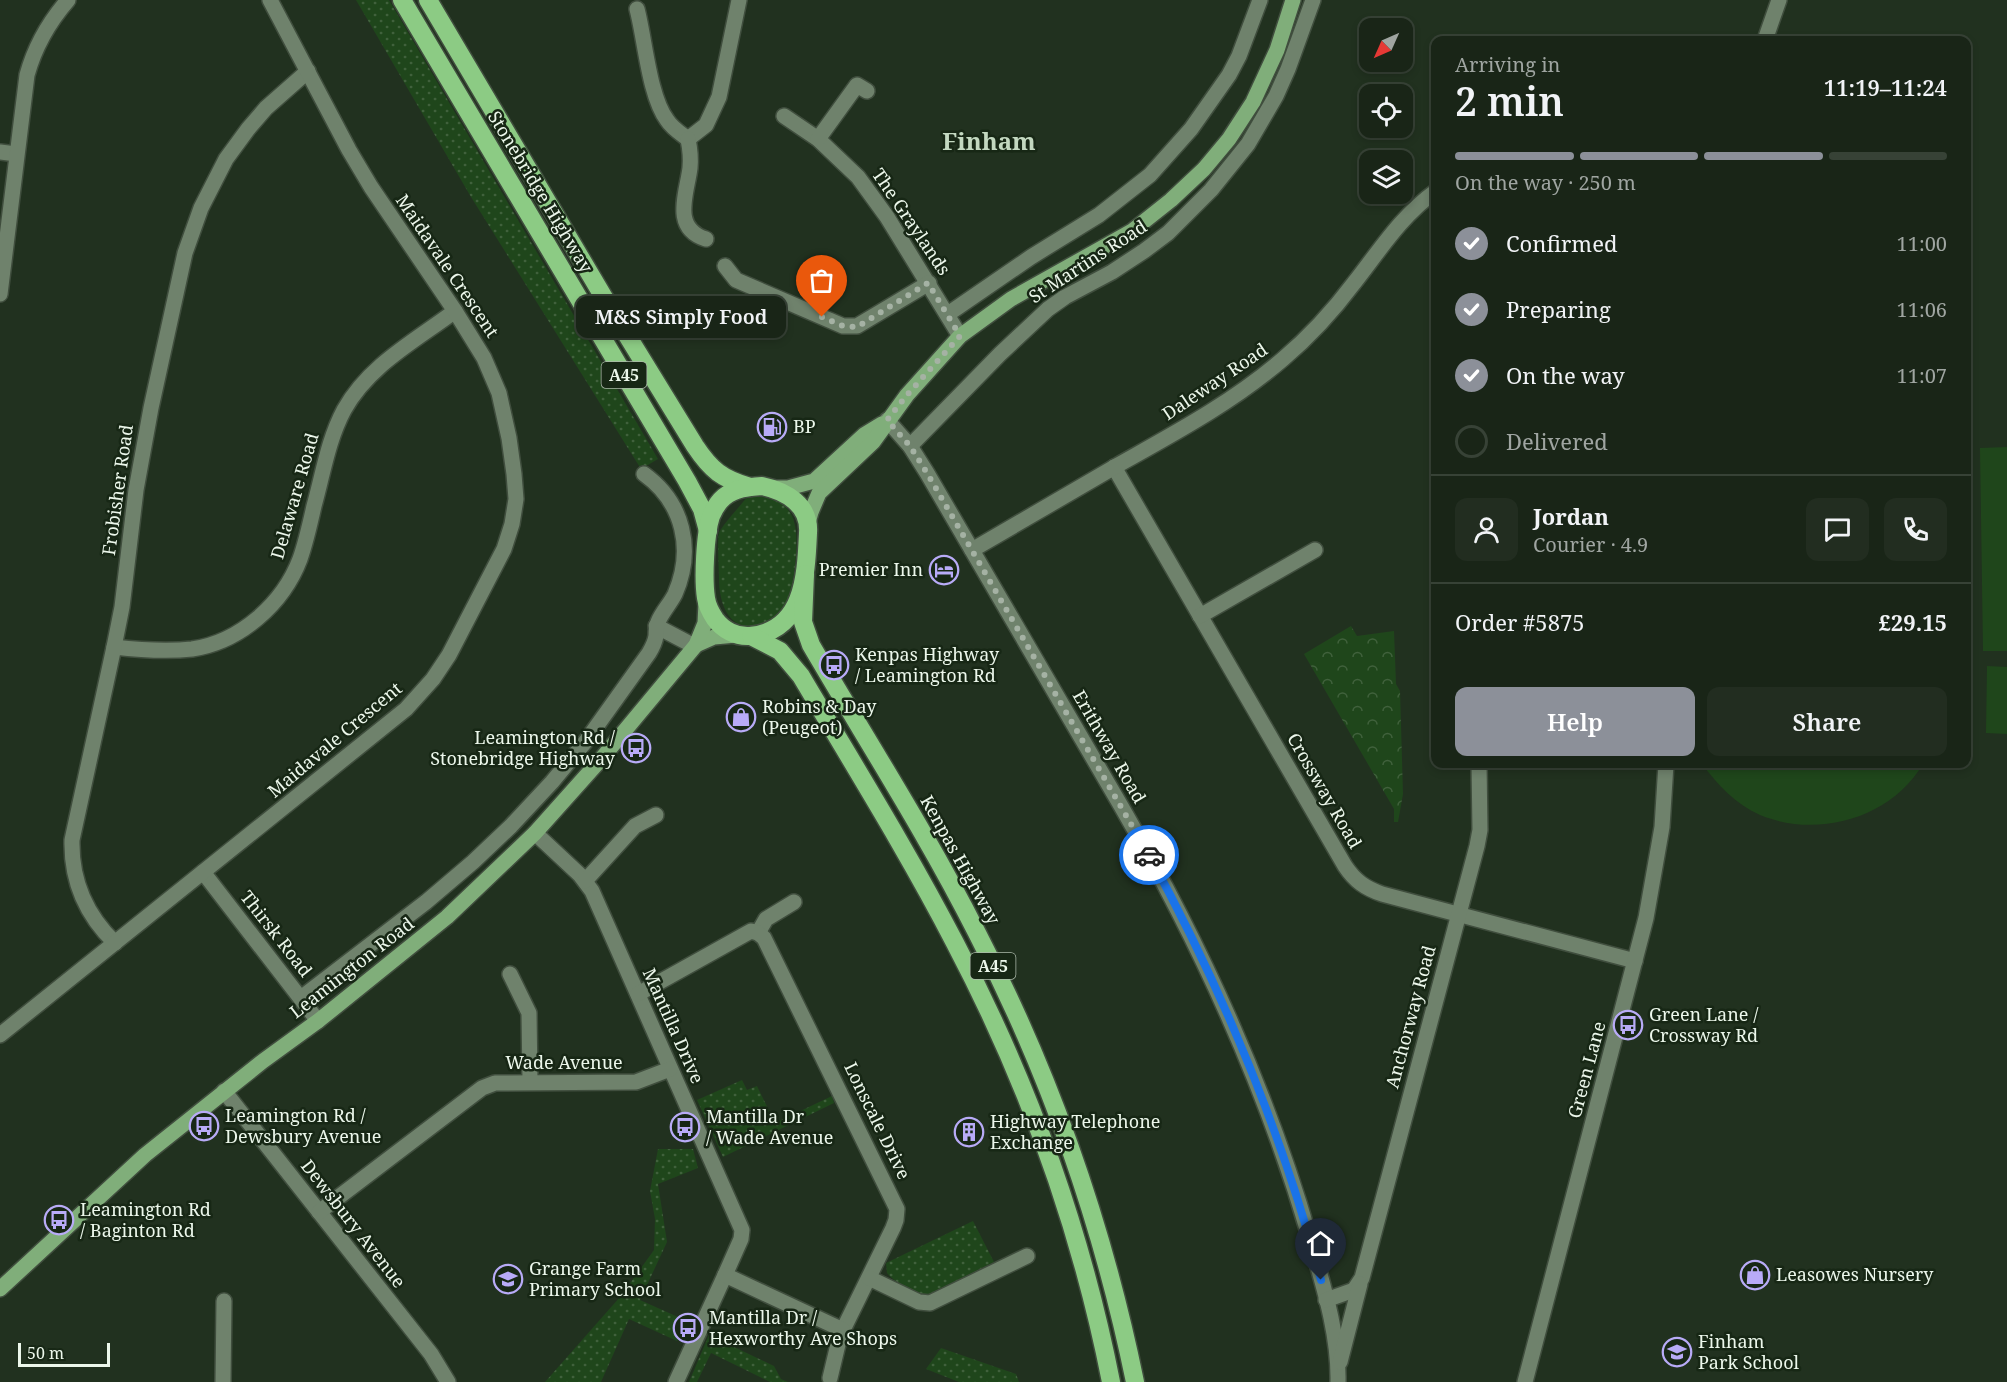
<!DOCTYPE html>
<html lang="en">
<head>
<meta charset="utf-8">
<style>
  :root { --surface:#192517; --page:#222d20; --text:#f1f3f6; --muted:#9fa5a1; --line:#374236; --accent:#8c9099 }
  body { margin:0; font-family:"Noto Serif",serif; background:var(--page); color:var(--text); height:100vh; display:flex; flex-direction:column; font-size:22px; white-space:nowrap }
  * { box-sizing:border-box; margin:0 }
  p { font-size:20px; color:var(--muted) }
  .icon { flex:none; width:33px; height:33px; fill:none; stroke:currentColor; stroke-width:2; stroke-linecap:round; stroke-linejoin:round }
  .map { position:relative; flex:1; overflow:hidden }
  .details { position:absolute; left:1431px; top:36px; width:540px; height:732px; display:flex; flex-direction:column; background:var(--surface); border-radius:12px; box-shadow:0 3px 9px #0003,0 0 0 2px var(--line) }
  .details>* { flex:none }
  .needle { width:39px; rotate:225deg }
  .buttons { position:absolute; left:1359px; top:18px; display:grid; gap:12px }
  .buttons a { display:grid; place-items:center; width:54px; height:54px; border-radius:12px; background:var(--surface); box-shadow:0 3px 9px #0003,0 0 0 2px var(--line); font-size:30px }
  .scale { position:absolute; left:18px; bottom:15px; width:92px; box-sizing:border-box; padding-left:6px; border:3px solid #ecf7eb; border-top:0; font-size:16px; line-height:21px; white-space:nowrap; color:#ecf7eb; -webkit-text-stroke:4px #172715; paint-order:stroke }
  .pin { position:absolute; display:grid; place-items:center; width:51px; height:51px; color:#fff; margin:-62px -26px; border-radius:50% 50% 50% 0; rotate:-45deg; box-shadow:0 0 6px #0007 }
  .pin .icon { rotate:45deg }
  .courier { position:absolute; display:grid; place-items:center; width:60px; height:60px; margin:-30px; border:4px solid #1a73e8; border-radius:50%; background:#fff; color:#222; box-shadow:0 2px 8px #0007 }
  .bubble { position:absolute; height:42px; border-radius:12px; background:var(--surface); box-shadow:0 3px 9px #0003,0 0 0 2px var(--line); font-size:20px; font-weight:600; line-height:42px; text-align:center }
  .head em { font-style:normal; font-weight:600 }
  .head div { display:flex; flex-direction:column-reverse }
  .head { display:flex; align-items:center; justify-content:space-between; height:102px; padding:0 24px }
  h1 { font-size:39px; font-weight:600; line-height:45px }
  .bar { display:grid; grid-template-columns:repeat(4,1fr); gap:9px 6px; align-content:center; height:72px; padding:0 24px }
  .bar i { height:8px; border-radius:4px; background:var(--line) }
  .bar .on { background:var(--accent) }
  .bar p { grid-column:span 4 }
  .line { display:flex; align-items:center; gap:15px; padding:0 24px; border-top:2px solid var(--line) }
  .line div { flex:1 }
  .round { display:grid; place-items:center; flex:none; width:63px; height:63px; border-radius:12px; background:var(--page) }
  ol { padding:0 24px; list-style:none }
  li { display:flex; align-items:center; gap:18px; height:66px }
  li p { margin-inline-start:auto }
  li .icon { padding:6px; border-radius:50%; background:var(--accent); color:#fff; stroke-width:4 }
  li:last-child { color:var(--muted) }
  li i { width:33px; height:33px; border:3px solid var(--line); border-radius:50% }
  .button { display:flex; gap:12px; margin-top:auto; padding:12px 24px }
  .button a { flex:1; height:69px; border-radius:12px; background:var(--accent); color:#fff; font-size:24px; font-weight:600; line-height:69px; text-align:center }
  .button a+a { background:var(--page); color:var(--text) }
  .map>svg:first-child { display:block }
  .grass { fill:url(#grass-dots) }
  .forest { fill:url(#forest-crowns) }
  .pitch { fill:#1f461b }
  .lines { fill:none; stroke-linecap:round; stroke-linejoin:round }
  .minor-casing { stroke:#404e3e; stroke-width:18 }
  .major-casing { stroke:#404e3e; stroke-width:18 }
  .highway-casing { stroke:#404e3e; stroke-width:21 }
  .minor { stroke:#6f826c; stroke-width:15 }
  .major { stroke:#80ae7a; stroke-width:15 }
  .highway { stroke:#8ccb84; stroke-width:18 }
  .done { stroke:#a5b2a4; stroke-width:6; stroke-dasharray:0 10.8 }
  .route { stroke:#1a73e8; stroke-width:8 }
  .labels { text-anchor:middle; stroke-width:5; stroke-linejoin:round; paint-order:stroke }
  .shield { fill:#172715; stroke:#acb9ab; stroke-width:1.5 }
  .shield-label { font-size:16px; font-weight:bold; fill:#ecf7eb }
  .street-label { font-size:18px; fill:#ecf7eb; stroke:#172715 }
  .poi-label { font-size:18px; fill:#ecf7eb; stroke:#172715; text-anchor:start }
  .district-label { font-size:24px; font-weight:bold; fill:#c3d8c0; stroke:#172715 }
</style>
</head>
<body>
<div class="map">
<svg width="2007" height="1382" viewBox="0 0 2007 1382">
  <defs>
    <pattern id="grass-dots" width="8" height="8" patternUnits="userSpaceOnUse" patternTransform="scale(1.5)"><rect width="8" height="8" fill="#1f461b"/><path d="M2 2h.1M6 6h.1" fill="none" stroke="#40613c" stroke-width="1.8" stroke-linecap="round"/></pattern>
    <pattern id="forest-crowns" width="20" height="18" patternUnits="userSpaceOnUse" patternTransform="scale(1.5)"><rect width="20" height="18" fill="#1f461b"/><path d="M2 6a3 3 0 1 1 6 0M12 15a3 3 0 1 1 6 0" fill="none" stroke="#40613c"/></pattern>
  </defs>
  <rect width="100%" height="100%" fill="#21311f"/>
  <g class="grass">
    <path d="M 356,0 L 389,0 L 658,459 L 641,469 L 471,197 Z"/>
    <path d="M 748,496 C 798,496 799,525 795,565 C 793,580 793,596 783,609 C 777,616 769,621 760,624 C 729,634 719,603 719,579 C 719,569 717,541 719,533 C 722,525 742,504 748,496 Z"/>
    <path d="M 742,1080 L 747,1090 L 757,1086 L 775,1123 L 832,1096 L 834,1103 L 723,1157 L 697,1100 Z"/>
    <path d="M 658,1149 L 693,1149 L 698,1168 L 658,1184 L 667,1242 L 640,1300 L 687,1321 L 677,1341 L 629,1319 L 601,1382 L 545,1382 L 620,1297 L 654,1250 L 655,1219 L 650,1191 Z"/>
    <path d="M 973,1221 L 994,1262 L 929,1295 C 915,1294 895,1283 887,1273 L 886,1263 Z"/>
    <path d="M 709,1335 L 774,1366 L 781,1379 L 788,1382 L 770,1382 L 711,1353 L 697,1382 L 689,1382 Z"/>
    <path d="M 941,1348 L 1016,1374 L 1019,1382 L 959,1382 L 926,1369 Z"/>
  </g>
  <path class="forest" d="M 1351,626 L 1357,636 L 1394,631 L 1396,684 L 1400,691 L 1403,794 L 1398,822 L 1394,822 L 1394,809 L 1304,654 Z"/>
  <g class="pitch">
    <path d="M 2007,447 L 2007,651 L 1983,651 L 1980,448 Z"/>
    <path d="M 1967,454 L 1968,454 L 1969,522 L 1966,522 Z"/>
    <path d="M 1966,524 L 1970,524 L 1972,592 L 1967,592 Z"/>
    <path d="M 1987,666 L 2007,667 L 2007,734 L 1986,733 Z"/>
    <path d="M 1702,764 L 1923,764 C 1891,818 1818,839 1760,815 C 1735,804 1718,785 1702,764 Z"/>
  </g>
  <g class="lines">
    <g class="minor-casing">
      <g id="minor">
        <path d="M 637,9 C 645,39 649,96 667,120 C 672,128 680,133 688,139 L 706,125 L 719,97 L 739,0"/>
        <path d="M 1765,40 L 1779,0"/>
        <path d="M 784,116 L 818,139 L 858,177 L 887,217 L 960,336"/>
        <path d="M 688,139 C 690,149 691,158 690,168 C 687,193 671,228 706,239"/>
        <path d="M 818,139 L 857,85 L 867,91"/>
        <path d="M 0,152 L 16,154"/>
        <path d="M 725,266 L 736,280 L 843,326 L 857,326 L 929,283"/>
        <path d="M 0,294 L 27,75 C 35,46 48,23 68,0"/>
        <path d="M 948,314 L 1031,257 L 1099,215 L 1150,175 L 1191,129 L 1229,75 L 1239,56 L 1260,0"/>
        <path d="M 887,420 L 910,446 L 927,473 L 1121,806 C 1200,943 1266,1087 1310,1239 C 1323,1285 1339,1334 1338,1382"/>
        <path d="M 910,446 L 1000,354 L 1048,309 L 1065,297 L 1112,272 L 1144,251 L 1168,233 L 1211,190 L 1248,144 L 1276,96 L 1288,69 L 1313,0"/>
        <path d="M 1114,467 L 1345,866 C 1355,881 1365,888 1382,894 L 1635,961"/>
        <path d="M 972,550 C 1021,522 1069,493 1118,465 C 1175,433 1233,402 1283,359 C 1309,337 1333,311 1354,283 C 1380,250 1401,216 1436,191"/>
        <path d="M 1200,616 L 1315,550"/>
        <path d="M 656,626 L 694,646"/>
        <path d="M 114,647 C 140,650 166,652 192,649 C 240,642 283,604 300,559 C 306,542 310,524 314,506 C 323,474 328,440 344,410 C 369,365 415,341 455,311"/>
        <path d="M 535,833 L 580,875 L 592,891 L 742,1230 L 741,1239 L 725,1275 L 676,1382"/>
        <path d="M 203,872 L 318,1021"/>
        <path d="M 585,881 L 635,826 L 656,815"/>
        <path d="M 758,933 L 766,919 L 794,902"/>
        <path d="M 115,943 C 86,915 71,880 72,840 L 114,647 L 122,607 L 136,490 L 151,408 L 185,253 L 201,208 L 226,159 L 248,129 L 266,108 L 308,71"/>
        <path d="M 510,974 L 529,1013 L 530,1081"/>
        <path d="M 638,994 L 751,931 L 758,933 L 764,938 L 897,1209 L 896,1220 L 893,1228 L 840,1336 L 830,1378"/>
        <path d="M 301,998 L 426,902 L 473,862 L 511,826 L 552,782 L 586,741 L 649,653 C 652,648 655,642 656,636 C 656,631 656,627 658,622 C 662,612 670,604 675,594 C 694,550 684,503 644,474"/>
        <path d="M 0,1035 L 406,709 L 433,679 L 449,655 L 504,549 L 512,524 L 516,499 L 514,474 L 509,438 L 499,393 L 484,358 L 455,311 L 371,187 L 349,150 L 270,0"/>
        <path d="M 224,1091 L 431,1354 L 448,1382"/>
        <path d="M 319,1212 L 482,1088 L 495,1083 L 636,1082 L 670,1069"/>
        <path d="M 725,1275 L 843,1330"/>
        <path d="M 869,1278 L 919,1302 L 930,1303 L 1027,1256"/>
        <path d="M 1326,1300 L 1354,1290 L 1362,1278 L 1477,846 L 1480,830 L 1479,764"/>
        <path d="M 1340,1362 L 1360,1284"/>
        <path d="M 223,1382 L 224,1301"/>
        <path d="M 1525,1382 L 1646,918 L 1662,827 L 1666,764"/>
      </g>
    </g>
    <g class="major-casing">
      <g id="major">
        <path d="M 773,488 L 788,488 L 814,481 L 864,435 L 882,424"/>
        <path d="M 808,523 L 811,512 L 819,493 L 873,442 L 907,395 L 960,336 L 1011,299 L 1132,231 L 1171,200 L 1204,169 L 1229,139 L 1253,102 L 1277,50 L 1293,0"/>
        <path d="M 696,645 L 714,637 L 736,635"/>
        <path d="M 0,1289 L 145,1155 L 263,1061 L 318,1021 L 447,917 L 535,833 L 602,758 L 696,645 L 705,623 L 706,602"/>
      </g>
    </g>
    <g class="highway-casing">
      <g id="highway">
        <path d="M 402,0 L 687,481 L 702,509 L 708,531"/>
        <path d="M 428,0 L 603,296 L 695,446 C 711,470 722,479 750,487"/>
        <path d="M 762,486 C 786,491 810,505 808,533 C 806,576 804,631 750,636 C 736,637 723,630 715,619 C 711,613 707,605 706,598 C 703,579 705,534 711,516 C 714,509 718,502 724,497 C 735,488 748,487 762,486 Z"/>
        <path d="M 805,574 L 803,622 L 811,645 C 867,741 927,834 977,933 C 1050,1074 1103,1226 1135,1382"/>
        <path d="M 751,636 L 780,651 L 801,676 C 853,764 908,852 955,943 C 1027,1080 1081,1230 1111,1382"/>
      </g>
    </g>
    <use href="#minor" class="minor"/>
    <use href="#major" class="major"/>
    <use href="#highway" class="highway"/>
  </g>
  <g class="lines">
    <path class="done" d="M 822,317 L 843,326 L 857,327 L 928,283 L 960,336 L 907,395 L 887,420 L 910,446 L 927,473 L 1149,855"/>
    <path class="route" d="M 1149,855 C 1222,989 1282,1132 1321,1280"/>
  </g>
  <defs>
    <g id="fuel-ring" transform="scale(1.5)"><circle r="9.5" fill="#172715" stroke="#b8abf7" stroke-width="1.5"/><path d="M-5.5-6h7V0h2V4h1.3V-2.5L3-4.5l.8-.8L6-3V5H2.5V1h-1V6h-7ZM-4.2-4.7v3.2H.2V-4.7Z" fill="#b8abf7"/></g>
    <g id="hotel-ring" transform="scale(1.5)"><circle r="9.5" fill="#172715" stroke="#b8abf7" stroke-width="1.5"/><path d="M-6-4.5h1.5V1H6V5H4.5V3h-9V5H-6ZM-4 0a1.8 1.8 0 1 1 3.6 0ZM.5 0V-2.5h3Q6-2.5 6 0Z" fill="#b8abf7"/></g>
    <g id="bus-ring" transform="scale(1.5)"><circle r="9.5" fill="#172715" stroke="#b8abf7" stroke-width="1.5"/><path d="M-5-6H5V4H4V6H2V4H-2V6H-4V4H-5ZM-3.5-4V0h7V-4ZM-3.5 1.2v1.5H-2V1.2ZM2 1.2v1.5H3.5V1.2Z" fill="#b8abf7"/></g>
    <g id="shop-ring" transform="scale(1.5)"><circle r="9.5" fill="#172715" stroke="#b8abf7" stroke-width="1.5"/><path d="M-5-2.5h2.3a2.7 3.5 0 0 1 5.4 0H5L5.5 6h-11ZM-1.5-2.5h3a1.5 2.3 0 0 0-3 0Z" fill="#b8abf7"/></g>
    <g id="building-ring" transform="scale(1.5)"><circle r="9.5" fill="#172715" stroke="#b8abf7" stroke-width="1.5"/><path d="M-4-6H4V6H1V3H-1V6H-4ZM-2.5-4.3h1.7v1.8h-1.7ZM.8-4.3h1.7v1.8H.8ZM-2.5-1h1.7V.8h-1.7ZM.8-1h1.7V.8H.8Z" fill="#b8abf7"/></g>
    <g id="school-ring" transform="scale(1.5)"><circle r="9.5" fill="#172715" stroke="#b8abf7" stroke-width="1.5"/><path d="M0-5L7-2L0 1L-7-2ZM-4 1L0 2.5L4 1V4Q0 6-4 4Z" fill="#b8abf7"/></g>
  </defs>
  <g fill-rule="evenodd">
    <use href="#fuel-ring" x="772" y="427"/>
    <use href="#hotel-ring" x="944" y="570"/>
    <use href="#bus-ring" x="834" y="665"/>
    <use href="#shop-ring" x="741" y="717"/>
    <use href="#bus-ring" x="636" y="748"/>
    <use href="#bus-ring" x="1628" y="1025"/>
    <use href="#bus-ring" x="204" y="1126"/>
    <use href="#bus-ring" x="685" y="1127"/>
    <use href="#building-ring" x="969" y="1132"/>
    <use href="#bus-ring" x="59" y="1220"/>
    <use href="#shop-ring" x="1755" y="1275"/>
    <use href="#school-ring" x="508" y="1279"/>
    <use href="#bus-ring" x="688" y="1328"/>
    <use href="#school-ring" x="1677" y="1352"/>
  </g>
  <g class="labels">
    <g class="shield">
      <rect x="601.5" y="362" width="45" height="26" rx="4.5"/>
      <rect x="970.5" y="953" width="45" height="26" rx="4.5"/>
    </g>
    <g class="shield-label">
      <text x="624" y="381">A45</text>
      <text x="993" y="972">A45</text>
    </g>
    <g class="street-label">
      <text transform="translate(540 192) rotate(59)" y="6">Stonebridge Highway</text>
      <text transform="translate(911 222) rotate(56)" y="6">The Graylands</text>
      <text transform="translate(1088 262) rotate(-33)" y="6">St Martins Road</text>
      <text transform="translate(447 266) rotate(56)" y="6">Maidavale Crescent</text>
      <text transform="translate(1215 382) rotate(-34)" y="6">Daleway Road</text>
      <text transform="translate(118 490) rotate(-82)" y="6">Frobisher Road</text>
      <text transform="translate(295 496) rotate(-74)" y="6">Delaware Road</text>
      <text transform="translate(335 740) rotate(-40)" y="6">Maidavale Crescent</text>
      <text transform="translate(1109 747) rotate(60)" y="6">Erithway Road</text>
      <text transform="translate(1324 791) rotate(60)" y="6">Crossway Road</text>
      <text transform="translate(960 860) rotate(61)" y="6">Kenpas Highway</text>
      <text transform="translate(276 934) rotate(52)" y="6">Thirsk Road</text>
      <text transform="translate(352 968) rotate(-38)" y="6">Leamington Road</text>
      <text transform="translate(1411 1017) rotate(-75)" y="6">Anchorway Road</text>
      <text transform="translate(673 1026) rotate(66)" y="6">Mantilla Drive</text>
      <text x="564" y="1069">Wade Avenue</text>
      <text transform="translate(1587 1070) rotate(-75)" y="6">Green Lane</text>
      <text transform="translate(877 1121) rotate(64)" y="6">Lonscale Drive</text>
      <text transform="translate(353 1224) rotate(52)" y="6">Dewsbury Avenue</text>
    </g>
    <g class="poi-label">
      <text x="793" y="433">BP</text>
      <text x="923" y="576" text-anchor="end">Premier Inn</text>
      <text x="855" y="661">Kenpas Highway<tspan x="855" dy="21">/ Leamington Rd</tspan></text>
      <text x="762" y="713">Robins &amp; Day<tspan x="762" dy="21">(Peugeot)</tspan></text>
      <text x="615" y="744" text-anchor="end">Leamington Rd /<tspan x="615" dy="21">Stonebridge Highway</tspan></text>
      <text x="1649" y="1021">Green Lane /<tspan x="1649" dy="21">Crossway Rd</tspan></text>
      <text x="225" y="1122">Leamington Rd /<tspan x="225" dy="21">Dewsbury Avenue</tspan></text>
      <text x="706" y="1123">Mantilla Dr<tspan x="706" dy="21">/ Wade Avenue</tspan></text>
      <text x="990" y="1128">Highway Telephone<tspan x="990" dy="21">Exchange</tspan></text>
      <text x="80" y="1216">Leamington Rd<tspan x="80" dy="21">/ Baginton Rd</tspan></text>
      <text x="529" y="1275">Grange Farm<tspan x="529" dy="21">Primary School</tspan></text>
      <text x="1776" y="1281">Leasowes Nursery</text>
      <text x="709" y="1324">Mantilla Dr /<tspan x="709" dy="21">Hexworthy Ave Shops</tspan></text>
      <text x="1698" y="1348">Finham<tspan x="1698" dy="21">Park School</tspan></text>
    </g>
    <g class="district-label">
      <text x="989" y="150">Finham</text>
    </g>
  </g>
</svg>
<div class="buttons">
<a><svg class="needle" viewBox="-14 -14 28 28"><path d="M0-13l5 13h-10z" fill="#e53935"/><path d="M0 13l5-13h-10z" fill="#9fa5a1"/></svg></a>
<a><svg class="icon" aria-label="locate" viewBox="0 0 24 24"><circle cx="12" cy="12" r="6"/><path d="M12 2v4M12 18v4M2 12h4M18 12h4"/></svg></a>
<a><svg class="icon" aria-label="layers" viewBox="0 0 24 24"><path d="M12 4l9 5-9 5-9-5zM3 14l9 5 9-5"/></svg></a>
</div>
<div class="scale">50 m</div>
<div class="pin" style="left:822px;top:317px;background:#ea580c"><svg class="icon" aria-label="bag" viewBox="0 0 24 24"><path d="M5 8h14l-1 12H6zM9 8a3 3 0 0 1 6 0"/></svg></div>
<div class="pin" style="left:1321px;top:1280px;background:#1f2937"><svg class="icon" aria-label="home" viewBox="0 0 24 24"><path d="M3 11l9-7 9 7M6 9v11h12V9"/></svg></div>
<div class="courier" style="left:1149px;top:855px"><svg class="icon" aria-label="car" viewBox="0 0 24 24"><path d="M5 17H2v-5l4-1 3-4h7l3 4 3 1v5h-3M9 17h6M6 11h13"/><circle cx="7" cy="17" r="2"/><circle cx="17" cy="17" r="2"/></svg></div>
<div class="bubble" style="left:576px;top:296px;width:210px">M&amp;S Simply Food</div>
<section class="details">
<div class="head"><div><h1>2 min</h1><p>Arriving in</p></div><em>11:19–11:24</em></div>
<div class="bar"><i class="on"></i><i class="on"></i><i class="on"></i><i></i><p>On the way · 250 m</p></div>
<ol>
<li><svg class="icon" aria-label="check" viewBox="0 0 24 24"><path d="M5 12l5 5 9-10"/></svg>Confirmed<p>11:00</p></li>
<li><svg class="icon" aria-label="check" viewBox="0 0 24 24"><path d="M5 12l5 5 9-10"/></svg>Preparing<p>11:06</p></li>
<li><svg class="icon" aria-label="check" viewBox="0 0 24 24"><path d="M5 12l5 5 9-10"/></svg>On the way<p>11:07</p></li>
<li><i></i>Delivered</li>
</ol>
<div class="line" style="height:108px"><a class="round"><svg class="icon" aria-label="person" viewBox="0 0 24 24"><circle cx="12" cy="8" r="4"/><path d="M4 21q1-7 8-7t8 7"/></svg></a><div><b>Jordan</b><p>Courier · 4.9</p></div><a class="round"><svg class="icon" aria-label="chat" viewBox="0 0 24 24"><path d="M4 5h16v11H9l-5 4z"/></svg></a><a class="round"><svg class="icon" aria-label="phone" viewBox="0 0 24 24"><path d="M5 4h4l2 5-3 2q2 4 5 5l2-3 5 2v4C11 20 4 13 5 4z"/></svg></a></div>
<div class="line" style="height:78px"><div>Order #5875</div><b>£29.15</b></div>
<div class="button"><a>Help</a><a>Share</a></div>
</section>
</div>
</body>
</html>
